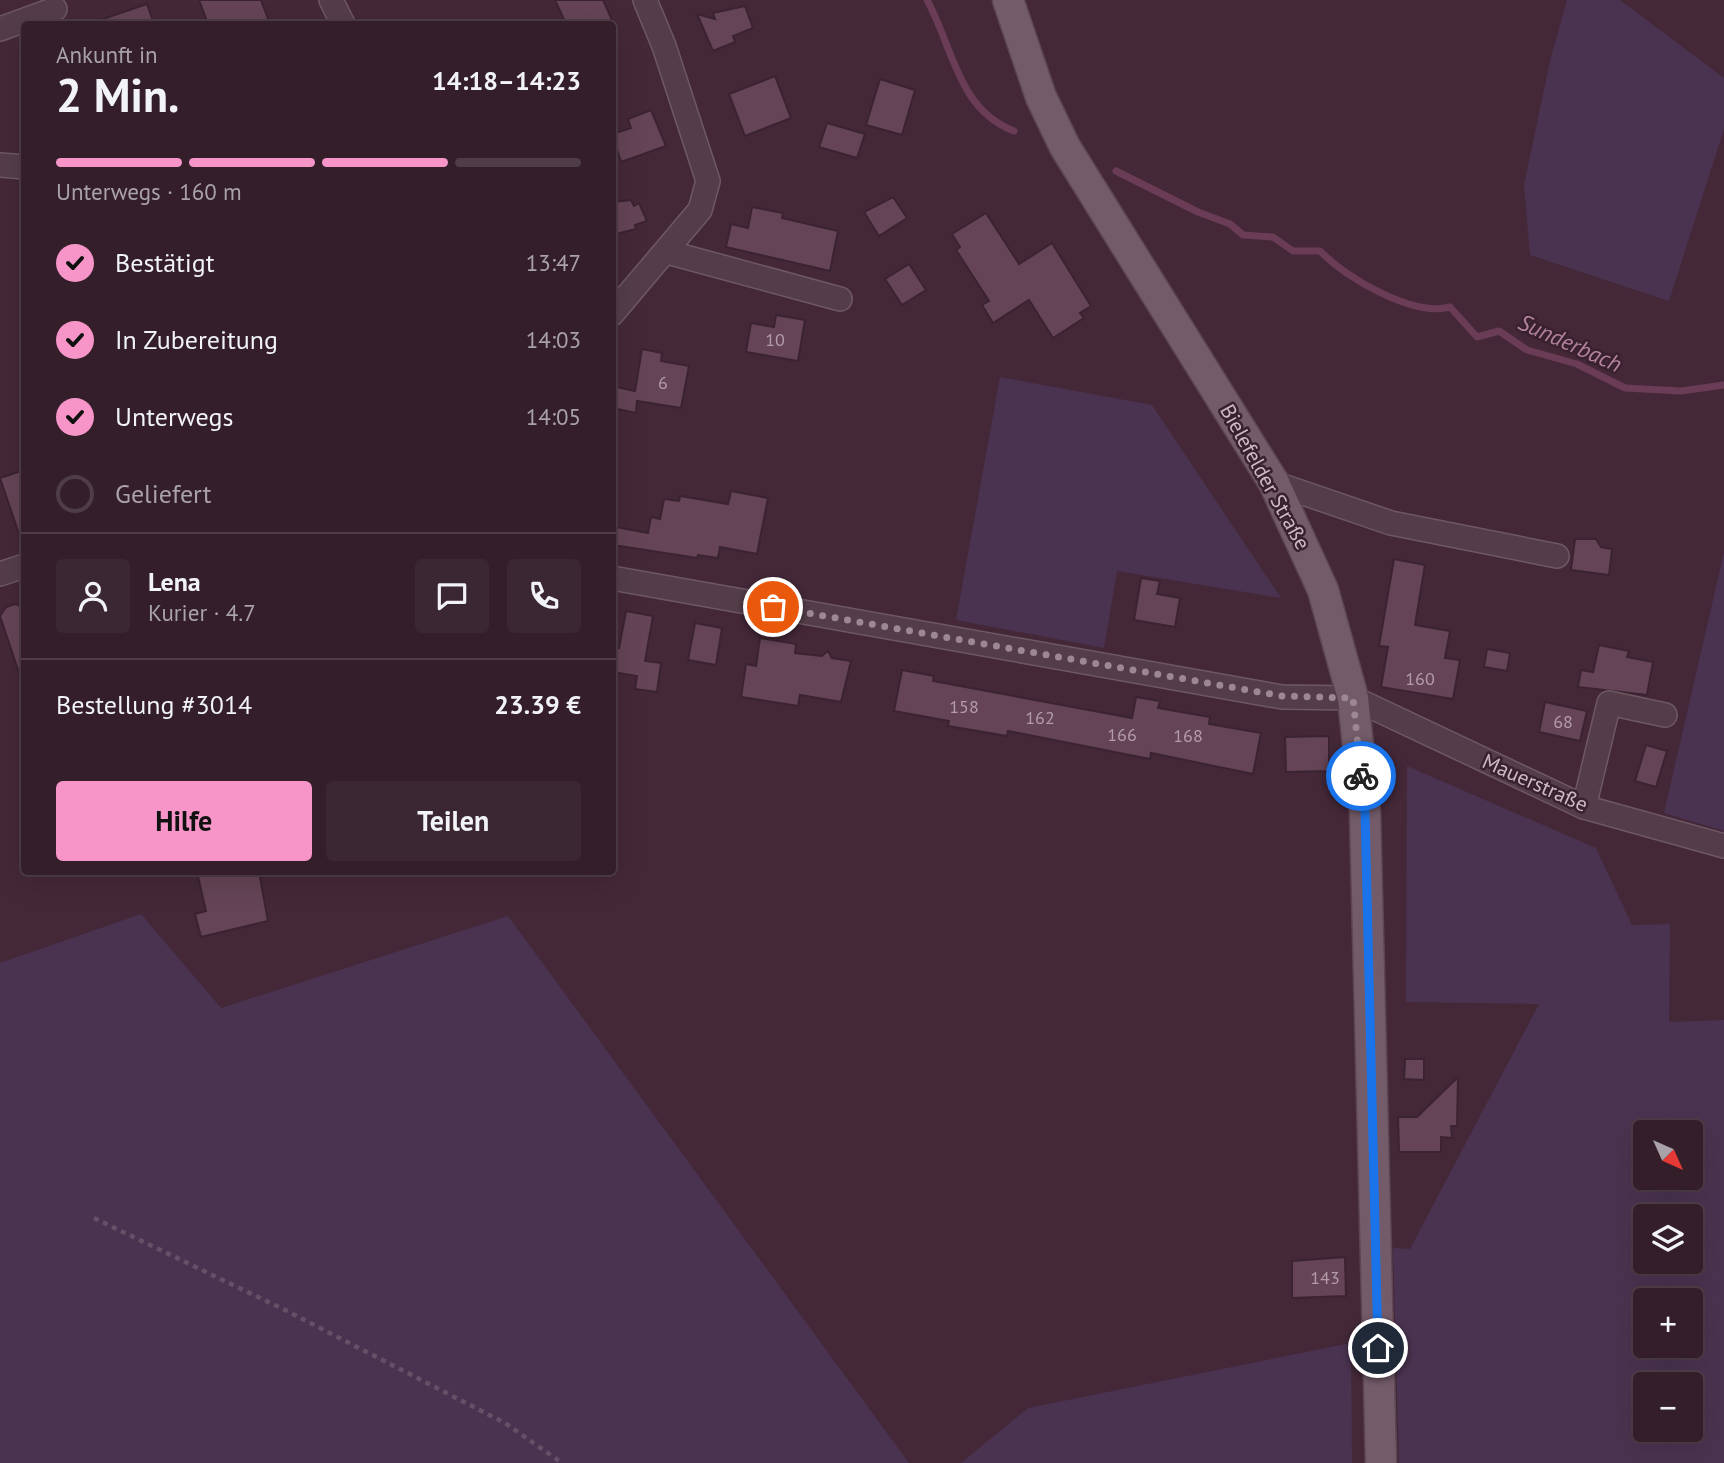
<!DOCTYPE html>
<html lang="de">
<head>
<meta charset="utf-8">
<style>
  :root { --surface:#331e2a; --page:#3b2732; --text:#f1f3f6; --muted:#a9a2a8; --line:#4e3c47; --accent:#f795c9 }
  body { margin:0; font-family:"PT Sans",sans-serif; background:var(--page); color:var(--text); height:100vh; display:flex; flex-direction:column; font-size:26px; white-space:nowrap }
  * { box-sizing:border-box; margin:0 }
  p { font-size:23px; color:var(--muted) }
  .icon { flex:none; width:38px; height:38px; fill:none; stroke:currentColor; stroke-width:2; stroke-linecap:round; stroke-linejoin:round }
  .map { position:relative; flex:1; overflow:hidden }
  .details { position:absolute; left:21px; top:21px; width:595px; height:854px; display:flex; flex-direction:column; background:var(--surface); border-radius:7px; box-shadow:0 7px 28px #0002,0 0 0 2px var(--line) }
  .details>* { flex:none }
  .needle { width:46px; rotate:135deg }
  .fabs { position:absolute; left:1633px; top:1120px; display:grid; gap:14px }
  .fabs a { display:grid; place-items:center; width:70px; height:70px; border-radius:7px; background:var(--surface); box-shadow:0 7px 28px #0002,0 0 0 2px var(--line); font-size:35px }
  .pin { position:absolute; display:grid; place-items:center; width:60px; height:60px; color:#fff; margin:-30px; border:4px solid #fff; border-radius:50%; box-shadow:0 2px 7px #0007 }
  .courier { position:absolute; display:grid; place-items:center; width:70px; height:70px; margin:-35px; border:5px solid #1a73e8; border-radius:50%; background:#fff; color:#222; box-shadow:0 2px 9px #0007 }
  .summary em { font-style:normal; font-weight:700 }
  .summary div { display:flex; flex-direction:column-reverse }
  .summary { display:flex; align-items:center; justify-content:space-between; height:119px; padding:0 35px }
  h1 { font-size:46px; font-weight:700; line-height:52px }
  .bar { display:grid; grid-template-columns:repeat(4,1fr); gap:10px 7px; align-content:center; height:84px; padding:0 35px }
  .bar i { height:9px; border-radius:5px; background:var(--line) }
  .bar .on { background:var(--accent) }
  .bar p { grid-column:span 4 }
  .line { display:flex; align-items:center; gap:18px; padding:0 35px; border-top:2px solid var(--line) }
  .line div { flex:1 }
  .round { display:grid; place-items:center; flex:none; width:74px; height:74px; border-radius:7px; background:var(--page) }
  ol { padding:0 35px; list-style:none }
  li { display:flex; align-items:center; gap:21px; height:77px }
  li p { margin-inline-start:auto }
  li .icon { padding:7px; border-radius:50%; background:var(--accent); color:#111; stroke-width:4 }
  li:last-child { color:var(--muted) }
  li i { width:38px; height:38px; border:4px solid var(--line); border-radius:50% }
  .button { display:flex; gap:14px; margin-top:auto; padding:14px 35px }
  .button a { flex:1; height:80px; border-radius:7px; background:var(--accent); color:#111; font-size:28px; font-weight:700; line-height:80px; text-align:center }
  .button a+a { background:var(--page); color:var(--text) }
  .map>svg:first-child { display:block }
  .green { fill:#4a3350; fill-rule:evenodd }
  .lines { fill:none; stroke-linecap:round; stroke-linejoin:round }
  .stream { stroke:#6b3c56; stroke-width:7 }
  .building { fill:#644456; stroke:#3b2330; stroke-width:2 }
  .minor-casing { stroke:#6e5864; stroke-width:26 }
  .major-casing { stroke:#5d4652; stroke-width:33 }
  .path { stroke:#665067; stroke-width:4.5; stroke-dasharray:5 5; stroke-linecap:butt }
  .minor { stroke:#543d49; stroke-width:23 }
  .major { stroke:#735b69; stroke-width:30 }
  .done { stroke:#9d8793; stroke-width:7; stroke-dasharray:0 12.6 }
  .route { stroke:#1a73e8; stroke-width:9 }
  .labels { text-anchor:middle; stroke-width:5; stroke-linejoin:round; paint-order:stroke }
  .number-label { font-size:18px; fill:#b39ca8 }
  .street-label { font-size:21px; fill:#cdbac4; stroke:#39212e }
  .water-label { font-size:23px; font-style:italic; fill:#b3829e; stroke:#39212e }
</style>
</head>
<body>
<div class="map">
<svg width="1724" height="1463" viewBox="0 0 1724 1463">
  <rect width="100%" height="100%" fill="#442838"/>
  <g class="green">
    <path d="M 1567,0 L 1620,0 L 1724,78 L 1724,129 L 1669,301 L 1530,255 L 1524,185 L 1550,61 Z"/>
    <path d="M 1000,377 L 1152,405 L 1281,598 L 1117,571 L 1104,648 L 956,620 Z"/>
    <path d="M 1724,552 L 1724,831 L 1664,813 Z"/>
    <path d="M 1407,766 L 1596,848 L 1632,925 L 1670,924 L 1669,1022 L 1724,1020 L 1724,1463 L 1399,1463 L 1393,1248 L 1410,1249 L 1539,1004 L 1406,1002 ZM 1690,1132 L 1690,1178 L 1645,1178 L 1645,1132 ZM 1645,1216 L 1690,1216 L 1690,1262 L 1645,1262 ZM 1690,1300 L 1690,1346 L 1645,1346 L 1645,1300 ZM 1690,1384 L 1690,1430 L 1645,1430 L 1645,1384 Z"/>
    <path d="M 141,914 L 221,1008 L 508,916 L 909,1463 L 0,1463 L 0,963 Z"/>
    <path d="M 1351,1343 L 1352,1463 L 961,1463 L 1028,1408 Z"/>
  </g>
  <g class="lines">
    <g class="stream">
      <path d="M 927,0 C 953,47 958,110 1014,131"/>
      <path d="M 1116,171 L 1198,212 L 1230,224 L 1243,235 L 1273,237 L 1293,251 L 1320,251 C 1346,278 1413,317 1450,307 L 1477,337 L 1499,331 L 1527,350 L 1577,364 L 1625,388 L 1681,391 L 1724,385"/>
    </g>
  </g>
  <g class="building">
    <path d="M 199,0 L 261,0 L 270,24 L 208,24 Z"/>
    <path d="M 555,0 L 603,0 L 612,20 L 601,24 L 566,24 Z"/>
    <path d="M 147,4 L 154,24 L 98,24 L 97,21 Z"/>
    <path d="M 745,6 L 753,28 L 733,36 L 735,42 L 713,51 L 697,14 L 715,19 L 713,13 Z"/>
    <path d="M 775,76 L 791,118 L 745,136 L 729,94 Z"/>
    <path d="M 880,79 L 915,90 L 902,135 L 866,125 Z"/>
    <path d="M 651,110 L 666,146 L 621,162 L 612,134 L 631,128 L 628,119 Z"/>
    <path d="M 827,123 L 865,134 L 857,158 L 819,147 Z"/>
    <path d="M 893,197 L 907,218 L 879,236 L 864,212 Z"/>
    <path d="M 631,200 L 634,206 L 639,203 L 647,221 L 635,225 L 636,229 L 612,235 L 612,202 Z"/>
    <path d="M 752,207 L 783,213 L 782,218 L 838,231 L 830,271 L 726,247 L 731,224 L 748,228 Z"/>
    <path d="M 986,213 L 1019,264 L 1052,243 L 1091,306 L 1080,313 L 1084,318 L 1053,338 L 1029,300 L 993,323 L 982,305 L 989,301 L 956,250 L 960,247 L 952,234 Z"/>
    <path d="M 909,264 L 926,290 L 902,305 L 885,279 Z"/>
    <path d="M 776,315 L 805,320 L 798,361 L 746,352 L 751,323 L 774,327 Z"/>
    <path d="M 642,349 L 662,353 L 661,361 L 689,366 L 681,408 L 637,401 L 636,413 L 613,408 L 617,387 L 635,391 Z"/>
    <path d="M 24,470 L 24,540 L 21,540 L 0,478 Z"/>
    <path d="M 731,491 L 768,498 L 757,554 L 720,547 L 718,558 L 698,555 L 697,558 L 613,545 L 616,527 L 648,533 L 651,517 L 660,519 L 664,499 L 679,501 L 680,496 L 728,504 Z"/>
    <path d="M 1575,539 L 1596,539 L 1601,547 L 1612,549 L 1609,575 L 1571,570 Z"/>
    <path d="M 1394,559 L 1425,565 L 1415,625 L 1450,631 L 1445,658 L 1460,660 L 1453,699 L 1381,687 L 1388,647 L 1379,646 Z"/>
    <path d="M 1141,578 L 1160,581 L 1157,594 L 1180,598 L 1175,627 L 1134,620 Z"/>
    <path d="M 15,604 L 24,607 L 24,678 L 21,679 L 0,616 L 6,607 Z"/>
    <path d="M 626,611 L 653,616 L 645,661 L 661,663 L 657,692 L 635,689 L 637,676 L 612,672 L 612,647 L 619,648 Z"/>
    <path d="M 695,623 L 722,628 L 716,665 L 688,660 Z"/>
    <path d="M 760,638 L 796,644 L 795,653 L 822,656 L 828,651 L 832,658 L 851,661 L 841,702 L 800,695 L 798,706 L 741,697 L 746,664 L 756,666 Z"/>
    <path d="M 1599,645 L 1629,651 L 1627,657 L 1653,662 L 1647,695 L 1578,687 L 1581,670 L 1593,672 Z"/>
    <path d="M 1487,649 L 1510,653 L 1507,671 L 1484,667 Z"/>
    <path d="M 902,670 L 934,676 L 933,681 L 1132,718 L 1136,697 L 1160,701 L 1158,708 L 1210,717 L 1209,724 L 1261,733 L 1253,774 L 1151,753 L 1150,759 L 1008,731 L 1007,736 L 948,726 L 949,721 L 894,711 Z"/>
    <path d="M 1545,702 L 1587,711 L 1580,741 L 1539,732 Z"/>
    <path d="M 1329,736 L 1329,771 L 1286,772 L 1285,737 Z"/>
    <path d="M 1646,745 L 1667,751 L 1656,787 L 1635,781 Z"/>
    <path d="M 197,872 L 259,872 L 268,921 L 201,937 L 195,914 L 206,911 Z"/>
    <path d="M 1405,1059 L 1424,1059 L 1424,1080 L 1404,1079 Z"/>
    <path d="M 1458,1077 L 1457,1126 L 1451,1126 L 1452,1138 L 1441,1137 L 1441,1152 L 1399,1152 L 1398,1117 L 1417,1117 Z"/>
    <path d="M 1345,1257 L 1346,1296 L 1292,1298 L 1292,1261 Z"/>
  </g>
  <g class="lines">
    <g class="minor-casing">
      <g id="minor">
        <path d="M 331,0 L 343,24"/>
        <path d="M 0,29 L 55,9"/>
        <path d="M 0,165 L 24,167"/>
        <path d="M 667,252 L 840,299"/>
        <path d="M 612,314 L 700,210 L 708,181 L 664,46 L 645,0"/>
        <path d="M 1274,483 L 1391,523 L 1557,556"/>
        <path d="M 0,574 L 24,566"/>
        <path d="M 612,578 L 1282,697 L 1353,698 L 1584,807 L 1724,846"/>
        <path d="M 1584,807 L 1609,703 L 1665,715"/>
      </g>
    </g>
    <g class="major-casing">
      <path id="major" d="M 1008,0 L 1041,97 L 1065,147 L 1274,483 L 1323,590 L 1353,698 L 1365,812 L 1381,1463"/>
    </g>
    <path class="path" d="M 94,1218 L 285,1310 L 505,1423 L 562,1463"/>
    <use href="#minor" class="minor"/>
    <use href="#major" class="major"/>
  </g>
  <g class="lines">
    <path class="done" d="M 773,607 L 1282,696 L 1353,698 L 1361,776"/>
    <path class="route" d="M 1361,776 L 1365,812 L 1378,1348"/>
  </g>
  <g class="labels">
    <g class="number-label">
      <text x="775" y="346">10</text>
      <text x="663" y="389">6</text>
      <text x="1420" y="685">160</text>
      <text x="964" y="713">158</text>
      <text x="1040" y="724">162</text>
      <text x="1563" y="728">68</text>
      <text x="1122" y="741">166</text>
      <text x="1188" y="742">168</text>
      <text x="1325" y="1284">143</text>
    </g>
    <g class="street-label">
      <text transform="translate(1265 477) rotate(61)" y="7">Bielefelder Straße</text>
      <text transform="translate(1535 783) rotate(24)" y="7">Mauerstraße</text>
    </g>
    <g class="water-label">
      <text transform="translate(1570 343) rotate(24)" y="8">Sunderbach</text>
    </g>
  </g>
</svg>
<div class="fabs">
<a><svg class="needle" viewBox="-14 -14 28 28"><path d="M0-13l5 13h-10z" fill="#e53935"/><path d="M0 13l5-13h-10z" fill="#a9a2a8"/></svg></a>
<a><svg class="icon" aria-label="layers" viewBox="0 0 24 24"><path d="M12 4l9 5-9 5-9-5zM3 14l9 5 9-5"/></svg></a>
<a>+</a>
<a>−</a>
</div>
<div class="pin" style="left:773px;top:607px;background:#ea580c"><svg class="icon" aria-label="bag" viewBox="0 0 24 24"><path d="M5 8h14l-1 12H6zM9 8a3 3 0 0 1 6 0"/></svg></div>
<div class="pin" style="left:1378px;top:1348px;background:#1f2937"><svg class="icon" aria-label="home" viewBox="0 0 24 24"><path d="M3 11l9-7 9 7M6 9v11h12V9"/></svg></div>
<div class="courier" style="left:1361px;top:776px"><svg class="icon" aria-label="bike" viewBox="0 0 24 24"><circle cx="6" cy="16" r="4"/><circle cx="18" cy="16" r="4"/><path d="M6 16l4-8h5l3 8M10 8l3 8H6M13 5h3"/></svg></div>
<section class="details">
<div class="summary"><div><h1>2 Min.</h1><p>Ankunft in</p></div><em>14:18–14:23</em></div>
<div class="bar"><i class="on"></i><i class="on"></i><i class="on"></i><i></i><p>Unterwegs · 160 m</p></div>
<ol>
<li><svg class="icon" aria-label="check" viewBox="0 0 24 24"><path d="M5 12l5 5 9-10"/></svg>Bestätigt<p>13:47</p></li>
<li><svg class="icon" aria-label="check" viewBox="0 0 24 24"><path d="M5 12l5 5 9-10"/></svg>In Zubereitung<p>14:03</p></li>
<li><svg class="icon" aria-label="check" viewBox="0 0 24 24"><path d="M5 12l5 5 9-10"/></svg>Unterwegs<p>14:05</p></li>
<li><i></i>Geliefert</li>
</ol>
<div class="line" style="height:126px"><a class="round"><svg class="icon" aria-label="person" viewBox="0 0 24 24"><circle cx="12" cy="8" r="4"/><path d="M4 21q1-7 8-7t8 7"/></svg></a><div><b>Lena</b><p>Kurier · 4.7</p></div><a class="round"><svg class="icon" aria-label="chat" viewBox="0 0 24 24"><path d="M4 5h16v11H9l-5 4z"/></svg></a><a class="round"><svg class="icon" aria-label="phone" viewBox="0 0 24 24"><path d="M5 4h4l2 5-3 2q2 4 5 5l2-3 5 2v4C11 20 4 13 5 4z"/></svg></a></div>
<div class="line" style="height:91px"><div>Bestellung #3014</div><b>23.39 €</b></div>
<div class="button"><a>Hilfe</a><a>Teilen</a></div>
</section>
</div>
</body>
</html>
